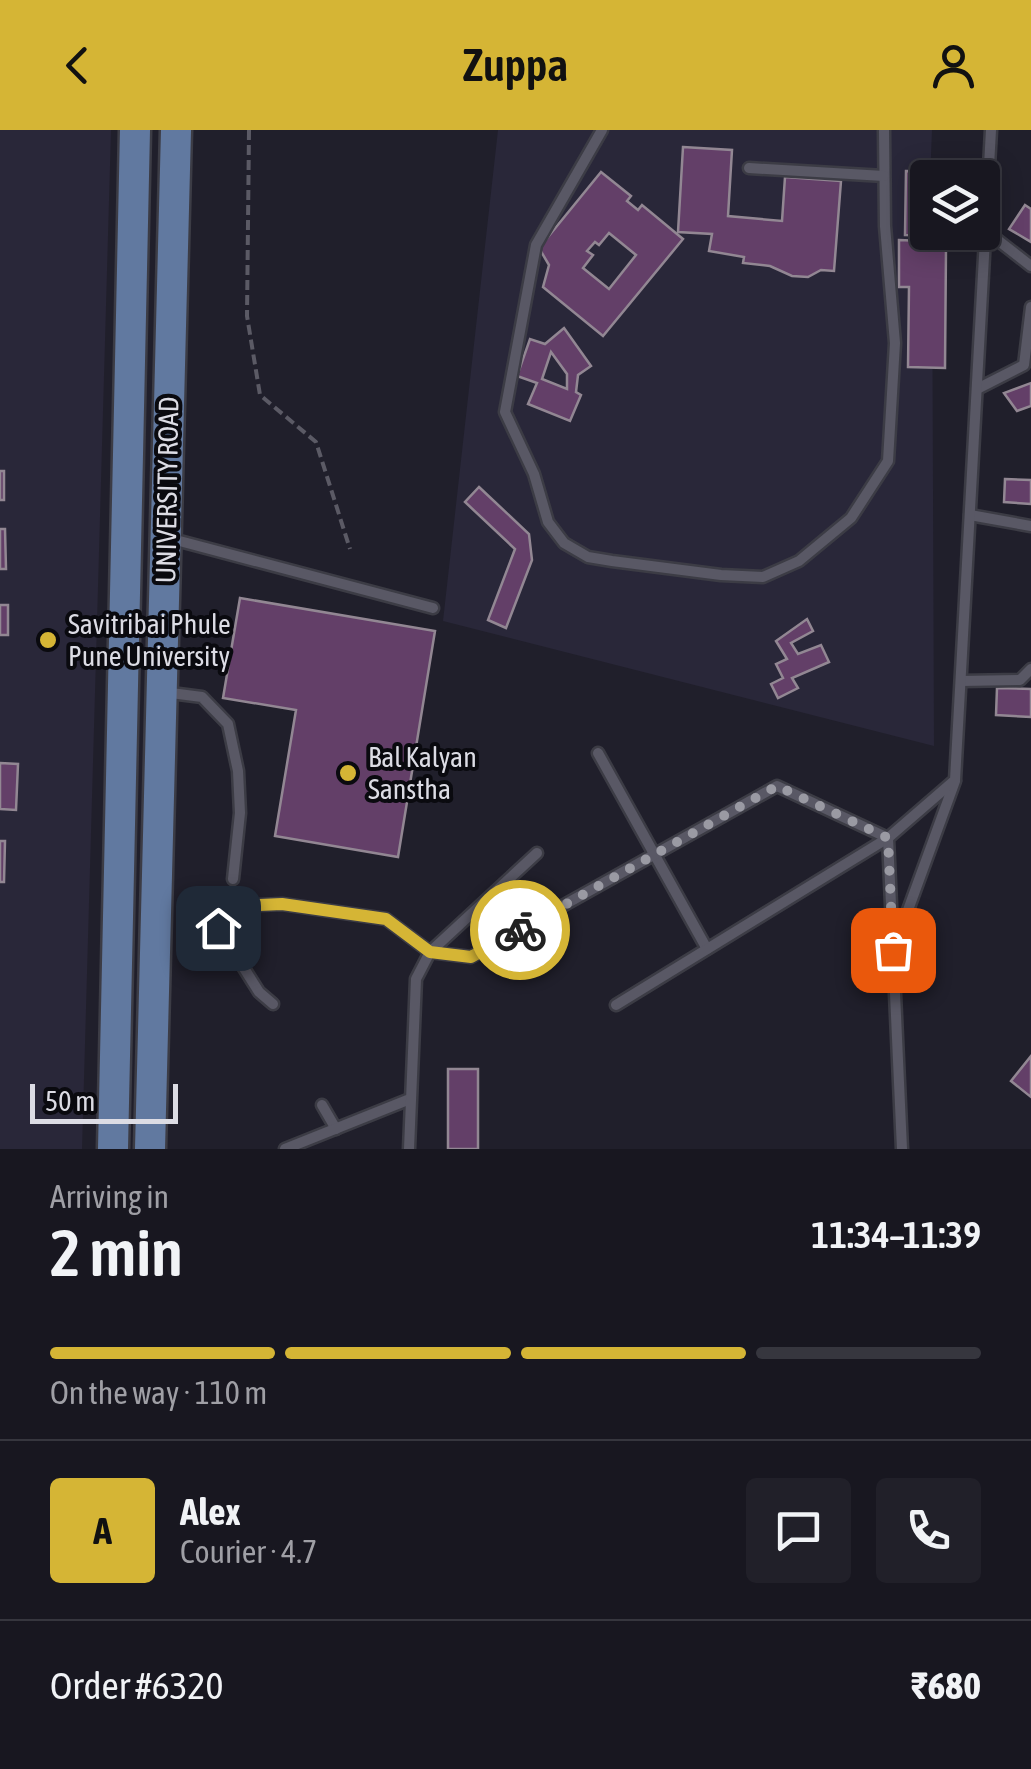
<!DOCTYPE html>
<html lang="en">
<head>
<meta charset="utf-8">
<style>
  :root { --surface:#181720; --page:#212029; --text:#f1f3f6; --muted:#9f9fa5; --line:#36363e; --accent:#d5b535 }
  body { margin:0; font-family:"Asap Condensed",sans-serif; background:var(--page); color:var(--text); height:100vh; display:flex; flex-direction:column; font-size:38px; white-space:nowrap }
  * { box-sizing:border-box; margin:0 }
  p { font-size:32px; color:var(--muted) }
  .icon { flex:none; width:55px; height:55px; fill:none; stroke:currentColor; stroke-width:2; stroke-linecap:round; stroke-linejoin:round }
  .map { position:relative; height:1019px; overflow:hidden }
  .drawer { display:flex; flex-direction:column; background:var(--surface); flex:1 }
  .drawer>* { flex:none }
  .controls { position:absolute; left:910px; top:30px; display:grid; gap:20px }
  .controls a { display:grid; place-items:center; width:90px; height:90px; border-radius:10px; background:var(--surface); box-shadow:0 5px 25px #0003,0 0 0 2px var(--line); font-size:50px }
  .scale { position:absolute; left:30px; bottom:25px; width:148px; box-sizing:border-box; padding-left:10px; border:5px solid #dcdce4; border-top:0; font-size:28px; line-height:35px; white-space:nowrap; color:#dcdce4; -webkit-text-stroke:8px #0a0a0f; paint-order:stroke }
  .pin { position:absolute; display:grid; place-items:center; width:85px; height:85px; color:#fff; margin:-42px; border-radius:20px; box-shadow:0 5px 15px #0006 }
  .courier { position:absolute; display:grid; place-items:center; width:100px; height:100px; margin:-50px; border:8px solid #d5b535; border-radius:50%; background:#fff; color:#222; box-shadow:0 2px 12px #0007 }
  .summary em { font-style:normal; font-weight:600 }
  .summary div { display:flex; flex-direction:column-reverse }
  .summary { display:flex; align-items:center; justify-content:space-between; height:170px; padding:0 50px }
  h1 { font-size:65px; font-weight:600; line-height:75px }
  .bar { display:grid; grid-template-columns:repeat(4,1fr); gap:15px 10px; align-content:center; height:120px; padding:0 50px }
  .bar i { height:12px; border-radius:8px; background:var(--line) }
  .bar .current { background:var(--accent) }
  .bar p { grid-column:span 4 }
  .line { display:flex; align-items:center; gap:25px; padding:0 50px; border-top:2px solid var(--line) }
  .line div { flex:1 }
  .round { display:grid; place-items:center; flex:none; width:105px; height:105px; border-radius:10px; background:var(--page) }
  header { display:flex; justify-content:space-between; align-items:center; height:130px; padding:0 50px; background:var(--accent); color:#111; font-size:45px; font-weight:600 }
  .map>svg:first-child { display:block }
  .built { fill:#292739 }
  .building { fill:#633f68; stroke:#928793; stroke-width:2.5; fill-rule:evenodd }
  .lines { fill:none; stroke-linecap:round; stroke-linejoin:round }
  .lane-casing { stroke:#3c3c45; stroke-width:15 }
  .primary-casing { stroke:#3c3c45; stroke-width:35 }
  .path { stroke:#5b5a65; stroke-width:4; stroke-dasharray:10 5; stroke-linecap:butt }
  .lane { stroke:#595865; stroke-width:10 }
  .primary { stroke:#6179a0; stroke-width:30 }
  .done { stroke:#9a9aa3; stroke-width:10; stroke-dasharray:0 18 }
  .route { stroke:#d5b535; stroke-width:12 }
  .poi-dot { fill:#d5b535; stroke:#0a0a0f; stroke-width:4 }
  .labels { text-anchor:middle; stroke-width:8; stroke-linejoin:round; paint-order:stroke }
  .street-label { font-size:28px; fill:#dcdce4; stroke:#0a0a0f }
  .poi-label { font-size:28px; fill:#dcdce4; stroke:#0a0a0f; text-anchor:start }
</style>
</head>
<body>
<header><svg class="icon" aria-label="back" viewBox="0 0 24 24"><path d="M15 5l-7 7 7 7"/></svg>Zuppa<svg class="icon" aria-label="person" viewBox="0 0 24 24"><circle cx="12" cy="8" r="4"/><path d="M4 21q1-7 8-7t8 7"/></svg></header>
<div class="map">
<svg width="1031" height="1019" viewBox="0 0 1031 1019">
  <rect width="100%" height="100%" fill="#201f2b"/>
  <g class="built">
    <path d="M 0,0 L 111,0 L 82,1019 L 0,1019 Z"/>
    <path d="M 498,0 L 932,0 L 928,102 L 932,103 L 934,616 L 443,491 Z"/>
  </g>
  <g class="building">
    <path d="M 683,17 L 732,20 L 728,86 L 782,91 L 785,47 L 841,51 L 834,141 L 821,140 L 808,147 L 792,146 L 770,136 L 743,133 L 744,127 L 709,121 L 712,104 L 678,102 Z"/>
    <path d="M 906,41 L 948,42 L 948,48 L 928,48 L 928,102 L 947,102 L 947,106 L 905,105 Z"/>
    <path d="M 601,42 L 631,66 L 627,71 L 638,80 L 642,75 L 683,109 L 603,206 L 543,157 L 549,135 L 539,118 ZM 609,103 L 636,125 L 609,159 L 583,138 L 593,125 L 587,121 L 595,112 L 599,115 Z"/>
    <path d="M 1025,75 L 1031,79 L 1031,112 L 1009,99 Z"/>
    <path d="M 899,110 L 922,111 L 922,117 L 946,117 L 945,238 L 908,237 L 909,157 L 899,157 Z"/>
    <path d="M 564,198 L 591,236 L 578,245 L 576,262 L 581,265 L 570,291 L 528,274 L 537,253 L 517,246 L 530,209 L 545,214 ZM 551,222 L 567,244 L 567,259 L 542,249 Z"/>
    <path d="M 1031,253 L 1031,276 L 1017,281 L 1004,263 Z"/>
    <rect x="0" y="341" width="4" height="29"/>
    <path d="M 1005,349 L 1031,350 L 1031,374 L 1004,372 Z"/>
    <path d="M 479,357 L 529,404 L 532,430 L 506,498 L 488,490 L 515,419 L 465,372 Z"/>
    <path d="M 0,399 L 5,399 L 6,439 L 0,439 Z"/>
    <path d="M 240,468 L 435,501 L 398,727 L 275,706 L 296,580 L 223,568 Z"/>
    <rect x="0" y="475" width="8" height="30"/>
    <path d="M 807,489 L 813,501 L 791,513 L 798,524 L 821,515 L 829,532 L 792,548 L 798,558 L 778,568 L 771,554 L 783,548 L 776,534 L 787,529 L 776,511 Z"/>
    <path d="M 997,558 L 1031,559 L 1031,587 L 996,585 Z"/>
    <path d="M 0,633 L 18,634 L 16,680 L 0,679 Z"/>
    <path d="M 0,711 L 5,711 L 4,752 L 0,752 Z"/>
    <path d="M 1031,926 L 1031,967 L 1011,951 Z"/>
    <rect x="448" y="939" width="30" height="80"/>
  </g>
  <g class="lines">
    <g class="lane-casing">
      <g id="lane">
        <path d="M 602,0 L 536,115 L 505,282 L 534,344 L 548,392 L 564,413 L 588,427 L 612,431 L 721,445 L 763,447 L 799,431 L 851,388 L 888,331 L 895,213 L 885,96 L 884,0"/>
        <path d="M 749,38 L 884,46"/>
        <path d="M 986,101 L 1031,136"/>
        <path d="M 977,259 L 1024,235 L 1031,177"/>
        <path d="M 970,385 L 1031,396"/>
        <path d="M 172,409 L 433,478"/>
        <path d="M 961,551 L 1020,550 L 1031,539"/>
        <path d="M 163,562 L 202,567 L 228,594 L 238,641 L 240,683 L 233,749"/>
        <path d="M 598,623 L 707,819"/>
        <path d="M 896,813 L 955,651"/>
        <path d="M 273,874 L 259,862 L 218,797 L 237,776 L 282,774 L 386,789 L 430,822 L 471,827 L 777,656 L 888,708"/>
        <path d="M 616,875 L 888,708"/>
        <path d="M 322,975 L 336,999"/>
        <path d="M 285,1019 L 410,969"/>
        <path d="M 409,1019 L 416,849 L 430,822 L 537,723"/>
        <path d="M 902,1019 L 888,708 L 955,650 L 991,0"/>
      </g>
    </g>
    <g class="primary-casing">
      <g id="primary">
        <path d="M 113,1019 L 135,0"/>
        <path d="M 150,1019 L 176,0"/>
      </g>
    </g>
    <path class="path" d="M 249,0 L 247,186 L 260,265 L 316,312 L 350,419"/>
    <use href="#lane" class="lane"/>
    <use href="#primary" class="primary"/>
  </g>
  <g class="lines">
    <path class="done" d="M 520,800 L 777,656 L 888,708 L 893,820"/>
    <path class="route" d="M 218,798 L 237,776 L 282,774 L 386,789 L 430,822 L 471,827 L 520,800"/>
  </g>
  <g class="poi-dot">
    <circle cx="48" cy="510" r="10"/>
    <circle cx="348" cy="643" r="10"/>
  </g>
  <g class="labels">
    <g class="street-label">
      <text transform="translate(167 360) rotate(-89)" y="10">UNIVERSITY ROAD</text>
    </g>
    <g class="poi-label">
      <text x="68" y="504">Savitribai Phule<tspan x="68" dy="32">Pune University</tspan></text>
      <text x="368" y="637">Bal Kalyan<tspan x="368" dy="32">Sanstha</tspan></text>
    </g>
  </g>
</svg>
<div class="controls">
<a><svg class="icon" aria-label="layers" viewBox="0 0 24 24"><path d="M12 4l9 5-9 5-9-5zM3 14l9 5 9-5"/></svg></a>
</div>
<div class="scale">50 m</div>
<div class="pin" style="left:893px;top:820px;background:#ea580c"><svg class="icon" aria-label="bag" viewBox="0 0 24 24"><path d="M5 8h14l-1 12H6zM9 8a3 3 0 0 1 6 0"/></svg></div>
<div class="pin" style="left:218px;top:798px;background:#1f2937"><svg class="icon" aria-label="home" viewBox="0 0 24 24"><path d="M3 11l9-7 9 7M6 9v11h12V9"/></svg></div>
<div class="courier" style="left:520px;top:800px"><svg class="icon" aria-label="bike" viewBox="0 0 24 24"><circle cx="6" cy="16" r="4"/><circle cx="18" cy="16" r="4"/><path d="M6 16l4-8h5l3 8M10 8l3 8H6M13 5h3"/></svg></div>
</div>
<section class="drawer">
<div class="summary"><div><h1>2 min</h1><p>Arriving in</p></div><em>11:34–11:39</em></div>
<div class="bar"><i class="current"></i><i class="current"></i><i class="current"></i><i></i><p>On the way · 110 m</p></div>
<div class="line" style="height:180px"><b class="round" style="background:var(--accent);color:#111">A</b><div><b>Alex</b><p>Courier · 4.7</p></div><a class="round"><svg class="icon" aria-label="chat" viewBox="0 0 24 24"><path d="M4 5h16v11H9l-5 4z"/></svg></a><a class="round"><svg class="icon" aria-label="phone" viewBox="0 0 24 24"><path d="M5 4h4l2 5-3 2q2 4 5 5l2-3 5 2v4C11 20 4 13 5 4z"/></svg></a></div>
<div class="line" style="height:130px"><div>Order #6320</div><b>₹680</b></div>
</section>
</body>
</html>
